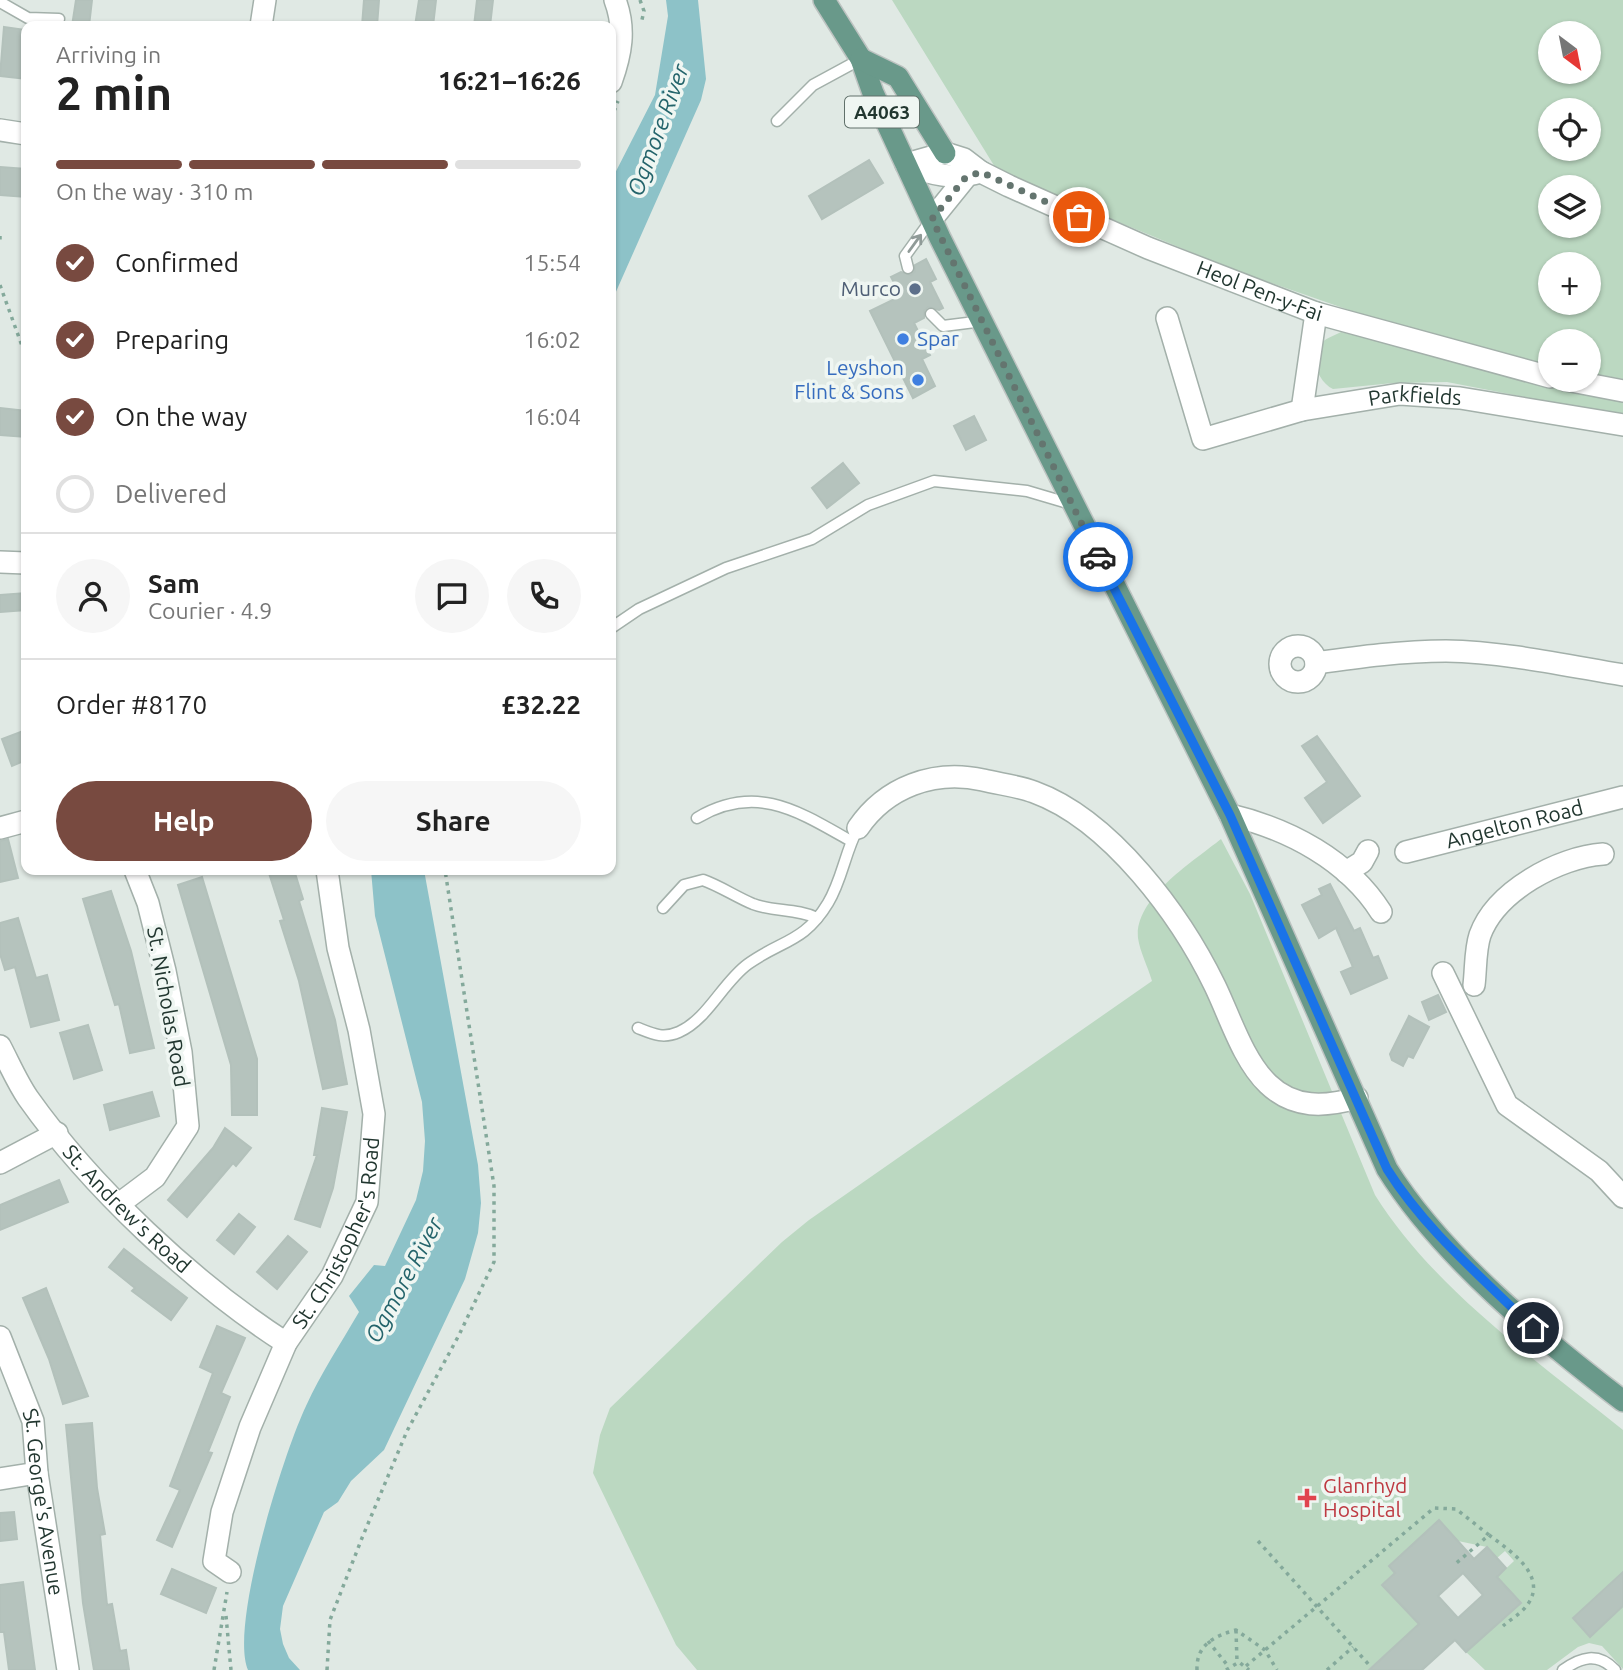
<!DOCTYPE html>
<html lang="en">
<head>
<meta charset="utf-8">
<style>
  :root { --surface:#fff; --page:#f6f6f6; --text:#222; --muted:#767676; --line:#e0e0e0; --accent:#784a40 }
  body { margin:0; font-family:Ubuntu,sans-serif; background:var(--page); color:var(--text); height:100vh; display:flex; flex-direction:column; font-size:26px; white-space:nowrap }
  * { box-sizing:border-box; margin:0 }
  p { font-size:23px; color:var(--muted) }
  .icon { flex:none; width:38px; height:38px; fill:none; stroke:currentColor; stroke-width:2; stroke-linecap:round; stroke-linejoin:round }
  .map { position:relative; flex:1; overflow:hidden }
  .sheet { position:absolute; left:21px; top:21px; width:595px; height:854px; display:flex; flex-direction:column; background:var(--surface); border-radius:14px; box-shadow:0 2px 5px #0004 }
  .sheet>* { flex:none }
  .needle { width:46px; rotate:148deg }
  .fabs { position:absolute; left:1538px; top:21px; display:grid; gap:14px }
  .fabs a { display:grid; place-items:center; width:63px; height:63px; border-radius:50%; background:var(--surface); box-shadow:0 2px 5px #0004; font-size:35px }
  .pin { position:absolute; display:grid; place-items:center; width:60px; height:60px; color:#fff; margin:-30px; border:4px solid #fff; border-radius:50%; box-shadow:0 2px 7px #0007 }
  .courier { position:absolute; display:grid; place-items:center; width:70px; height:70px; margin:-35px; border:5px solid #1a73e8; border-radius:50%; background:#fff; color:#222; box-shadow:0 2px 9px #0007 }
  .head em { font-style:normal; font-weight:700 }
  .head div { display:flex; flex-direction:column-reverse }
  .head { display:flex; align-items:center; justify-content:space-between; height:119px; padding:0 35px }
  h1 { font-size:46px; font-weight:700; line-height:52px }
  .bar { display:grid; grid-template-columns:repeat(4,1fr); gap:10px 7px; align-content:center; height:84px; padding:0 35px }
  .bar i { height:9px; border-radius:5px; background:var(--line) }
  .bar .active { background:var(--accent) }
  .bar p { grid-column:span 4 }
  .line { display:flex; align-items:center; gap:18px; padding:0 35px; border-top:2px solid var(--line) }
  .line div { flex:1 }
  .round { display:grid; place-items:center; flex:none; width:74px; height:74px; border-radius:37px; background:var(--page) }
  ol { padding:0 35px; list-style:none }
  li { display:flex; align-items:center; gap:21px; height:77px }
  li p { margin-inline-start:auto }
  li .icon { padding:7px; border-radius:50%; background:var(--accent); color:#fff; stroke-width:4 }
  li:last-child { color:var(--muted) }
  li i { width:38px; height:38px; border:4px solid var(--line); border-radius:50% }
  .button { display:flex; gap:14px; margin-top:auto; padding:14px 35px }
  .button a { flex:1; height:80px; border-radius:42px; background:var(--accent); color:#fff; font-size:28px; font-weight:700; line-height:80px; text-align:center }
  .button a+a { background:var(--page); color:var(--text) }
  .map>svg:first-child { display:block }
  .green { fill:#bbd8c1; fill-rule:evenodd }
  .water { fill:#8dc2c8 }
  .building { fill:#b5c3bd; stroke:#b3c1bb; stroke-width:2; fill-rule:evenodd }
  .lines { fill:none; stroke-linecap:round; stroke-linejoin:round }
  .service-casing { stroke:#a3b0aa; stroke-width:13 }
  .minor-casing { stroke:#a3b0aa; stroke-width:24 }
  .tertiary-casing { stroke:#a3b0aa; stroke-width:24 }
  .primary-casing { stroke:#bdc3c1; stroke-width:24 }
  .path { stroke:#84a99b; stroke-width:3.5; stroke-dasharray:3.5 5; stroke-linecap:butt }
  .service { stroke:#fff; stroke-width:10 }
  .minor { stroke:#fff; stroke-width:21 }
  .tertiary { stroke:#fff; stroke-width:21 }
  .primary { stroke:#69998a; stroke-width:21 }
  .oneway { stroke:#909b98 }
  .done { stroke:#64756f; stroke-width:7; stroke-dasharray:0 12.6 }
  .route { stroke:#1a73e8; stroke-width:9 }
  .service-dot { fill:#5c6f8a; stroke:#eff6f2; stroke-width:2.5 }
  .shop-dot { fill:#3f7fe0; stroke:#eff6f2; stroke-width:2.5 }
  .health-dot { fill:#e0444e; stroke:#eff6f2; stroke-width:2.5 }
  .labels { text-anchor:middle; stroke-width:7; stroke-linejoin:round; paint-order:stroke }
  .shield { fill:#eff6f2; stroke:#60706a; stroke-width:2 }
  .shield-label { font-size:19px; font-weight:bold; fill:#223730 }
  .service-label { font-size:21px; fill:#4e5e75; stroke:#eff6f2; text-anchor:end }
  .street-label { font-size:21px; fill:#223730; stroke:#eff6f2 }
  .shop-label { font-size:21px; fill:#366cbe; stroke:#eff6f2; text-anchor:start }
  .health-label { font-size:21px; fill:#be3a42; stroke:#eff6f2; text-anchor:start }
  .water-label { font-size:23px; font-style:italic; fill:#24646b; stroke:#eff6f2 }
</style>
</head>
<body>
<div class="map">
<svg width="1623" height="1670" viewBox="0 0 1623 1670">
  <rect width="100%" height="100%" fill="#e0e9e4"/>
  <g class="green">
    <path d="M 892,0 L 1623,0 L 1623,379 L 1589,373 L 1589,341 L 1550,341 L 1550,365 L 1389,324 L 1234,270 L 998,172 ZM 1550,33 L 1589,33 L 1589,72 L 1550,72 ZM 1550,110 L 1589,110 L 1589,149 L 1550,149 ZM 1550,187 L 1589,187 L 1589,226 L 1550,226 ZM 1550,264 L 1589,264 L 1589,303 L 1550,303 Z"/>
    <path d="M 1341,332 L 1623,400 L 1623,416 L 1447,382 L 1393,383 L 1333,389 C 1317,381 1306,353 1325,340 C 1329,337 1336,335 1341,332 Z"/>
    <path d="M 1221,839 L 1250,894 L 1375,1195 C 1434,1289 1537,1361 1623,1430 L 1623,1572 L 1573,1618 L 1590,1637 L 1623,1606 L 1623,1669 L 1602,1646 L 1589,1643 L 1578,1647 L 1547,1670 L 1485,1670 L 1466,1652 L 1520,1603 L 1497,1577 L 1514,1561 L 1505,1551 L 1497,1558 L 1487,1547 L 1458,1541 L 1439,1520 L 1389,1566 L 1395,1573 L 1383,1585 L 1419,1624 L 1368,1670 L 697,1670 L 676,1645 L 593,1473 L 600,1435 L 610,1408 L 782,1242 L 809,1220 L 1152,981 C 1148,967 1140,952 1138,938 C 1134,898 1194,861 1221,839 Z"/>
  </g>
  <g class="water">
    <path d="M 666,0 L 698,0 L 706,79 L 701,100 L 611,303 L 611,181 L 655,95 L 668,16 Z"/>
    <path d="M 371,870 L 424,870 L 478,1165 L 481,1203 L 478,1233 L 465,1279 L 384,1450 L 351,1481 L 338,1502 L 324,1512 L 283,1606 L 280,1629 L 283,1644 L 289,1658 L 300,1670 L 248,1670 C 229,1626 284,1452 306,1406 C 321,1373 341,1343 359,1312 L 349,1296 L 374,1265 L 385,1266 L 416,1200 L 423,1171 L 425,1141 L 422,1102 L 375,916 Z"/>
  </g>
  <g class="building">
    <path d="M 76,0 L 92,0 L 89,26 L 72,26 Z"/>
    <path d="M 364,0 L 379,0 L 377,26 L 362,26 Z"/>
    <path d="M 419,0 L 436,0 L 433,26 L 415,26 Z"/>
    <path d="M 477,0 L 493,0 L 490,26 L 474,26 Z"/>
    <path d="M 4,27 L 26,30 L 26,79 L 0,76 Z"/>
    <path d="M 869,160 L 883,183 L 822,219 L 809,196 Z"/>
    <path d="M 0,167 L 26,169 L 26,197 L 0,195 Z"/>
    <path d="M 926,259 L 936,279 L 930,282 L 943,308 L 939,310 L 928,307 L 924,311 L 924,318 L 914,323 L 930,355 L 922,359 L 935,386 L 913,398 L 870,311 L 901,296 L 891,277 L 901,272 L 911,275 L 915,271 L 915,265 Z"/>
    <path d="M 0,408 L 26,411 L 26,437 L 0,435 Z"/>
    <path d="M 974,416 L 986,440 L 966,450 L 954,426 Z"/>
    <path d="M 843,463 L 859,483 L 827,508 L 812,488 Z"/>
    <path d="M 26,593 L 26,610 L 0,612 L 0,595 Z"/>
    <path d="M 26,730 L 26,760 L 12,766 L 2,739 Z"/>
    <path d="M 1317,736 L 1360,796 L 1323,823 L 1305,798 L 1327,782 L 1302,746 Z"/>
    <path d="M 8,839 L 18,878 L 0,882 L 0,841 Z"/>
    <path d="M 268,870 L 294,870 L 303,899 L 299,901 L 335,1020 L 347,1084 L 323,1089 L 299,981 L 280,921 L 284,920 Z"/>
    <path d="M 202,877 L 257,1059 L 257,1115 L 232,1115 L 231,1065 L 178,885 Z"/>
    <path d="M 1330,884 L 1354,931 L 1360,928 L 1373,958 L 1378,956 L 1387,978 L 1351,994 L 1341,972 L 1353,967 L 1336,928 L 1319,938 L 1302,905 L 1322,895 L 1319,889 Z"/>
    <path d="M 111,891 L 131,951 L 154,1048 L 130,1053 L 119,1004 L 115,1005 L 83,899 Z"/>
    <path d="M 18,918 L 36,978 L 47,975 L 59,1020 L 31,1027 L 15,967 L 5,970 L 0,954 L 0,923 Z"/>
    <path d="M 1438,995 L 1446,1012 L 1429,1020 L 1422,1002 Z"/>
    <path d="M 1409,1016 L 1429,1027 L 1413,1058 L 1408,1056 L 1403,1066 L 1392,1060 L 1390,1054 Z"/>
    <path d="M 88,1025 L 102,1070 L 74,1079 L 60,1033 Z"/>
    <path d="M 152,1092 L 159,1116 L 110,1130 L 104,1105 Z"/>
    <path d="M 322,1108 L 347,1112 L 333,1188 L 320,1227 L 295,1219 L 317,1155 L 314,1155 Z"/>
    <path d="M 225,1128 L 251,1148 L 236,1166 L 233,1163 L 187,1217 L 168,1200 L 213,1148 Z"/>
    <path d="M 59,1180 L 68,1202 L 0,1230 L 0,1205 Z"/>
    <path d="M 239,1214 L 255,1227 L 234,1254 L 217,1240 Z"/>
    <path d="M 288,1236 L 307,1252 L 277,1289 L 257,1272 Z"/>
    <path d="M 124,1249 L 187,1298 L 171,1320 L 132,1291 L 135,1288 L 109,1267 Z"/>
    <path d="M 46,1288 L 88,1396 L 63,1404 L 49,1359 L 23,1298 Z"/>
    <path d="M 217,1326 L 245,1338 L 221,1393 L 230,1397 L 208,1452 L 212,1453 L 172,1547 L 157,1540 L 180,1490 L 170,1486 L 213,1373 L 200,1367 Z"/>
    <path d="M 92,1423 L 97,1488 L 105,1534 L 100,1535 L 107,1605 L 112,1604 L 120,1651 L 126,1650 L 129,1670 L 94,1670 L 83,1603 L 66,1425 Z"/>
    <path d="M 14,1512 L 17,1539 L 0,1541 L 0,1513 Z"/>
    <path d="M 1439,1520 L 1474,1559 L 1487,1547 L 1506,1568 L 1497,1577 L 1521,1603 L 1466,1652 L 1455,1640 L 1422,1670 L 1369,1670 L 1419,1624 L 1382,1585 L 1395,1573 L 1389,1566 ZM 1463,1573 L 1483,1595 L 1458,1618 L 1438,1596 Z"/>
    <path d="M 172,1569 L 216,1588 L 206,1613 L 161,1594 Z"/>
    <path d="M 1623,1572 L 1623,1606 L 1590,1637 L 1573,1618 Z"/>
    <path d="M 23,1582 L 35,1670 L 9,1670 L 4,1632 L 0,1632 L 0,1585 Z"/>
  </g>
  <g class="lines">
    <g class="service-casing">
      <g id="service">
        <path d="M 0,2 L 28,18 L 59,19"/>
        <path d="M 777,121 L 813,85 L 861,59"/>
        <path d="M 908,268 L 905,256 L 931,220"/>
        <path d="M 931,314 L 943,326 L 983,321"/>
        <path d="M 611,628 L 639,609 L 726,568 L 812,539 L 868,505 L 934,481 L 1027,491 L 1071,504"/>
        <path d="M 697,818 C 756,783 798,811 851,841"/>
        <path d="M 663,908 L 684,885 L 703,880 C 720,886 736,897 753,904 C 774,912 796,908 817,918"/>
        <path d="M 638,1028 C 653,1034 663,1039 679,1032 C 708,1019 723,982 748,964 C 781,940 804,943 828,903 C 842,880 845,852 858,828"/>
        <path d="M 1563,1670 C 1581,1657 1598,1652 1615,1670"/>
      </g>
    </g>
    <g class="minor-casing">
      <g id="minor">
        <path d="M 261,26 L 265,0"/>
        <path d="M 611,82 C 621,54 626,29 615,0"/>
        <path d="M 0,130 L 26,134"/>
        <path id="s1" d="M 1316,313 L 1302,410 L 1400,394 L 1460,398 L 1623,425"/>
        <path d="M 1167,318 L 1203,439 L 1302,410"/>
        <path d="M 0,562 L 26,563"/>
        <circle cx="1298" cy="664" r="18"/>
        <path d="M 1316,663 C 1359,657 1402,651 1446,651 C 1505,652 1564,665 1623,675"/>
        <path d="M 1230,815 C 1289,829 1348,860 1381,912"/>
        <path d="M 0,828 L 26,821"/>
        <path d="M 858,828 C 886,787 934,769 983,780 C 999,784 1018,786 1034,792 C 1111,820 1181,916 1215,986 C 1230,1017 1243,1060 1268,1084 C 1294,1109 1325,1107 1357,1098"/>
        <path id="s2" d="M 1406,852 L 1623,797"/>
        <path d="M 1346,872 L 1362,862 L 1368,851"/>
        <path d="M 1443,973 L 1507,1105 L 1599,1171 L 1623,1197"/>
        <path d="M 1474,985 C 1476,969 1475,950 1480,935 C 1496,891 1559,857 1603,854"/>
        <path id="s3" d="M 0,1046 C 9,1063 17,1082 28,1098 C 91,1187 194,1284 286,1343"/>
        <path d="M 0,1163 L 57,1133"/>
        <path d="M 119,1204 L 155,1177 L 188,1126 L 181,1052 L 165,971 L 148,903 L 135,870"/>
        <path id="s4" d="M 0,1337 L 33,1421 L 37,1473 L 68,1670"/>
        <path d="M 0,1479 L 37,1473"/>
        <path id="s5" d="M 230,1572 L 214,1561 L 222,1512 L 250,1427 L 286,1343 L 332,1276 L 367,1202 L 374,1114 L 359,1030 L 338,948 L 327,870"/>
      </g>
    </g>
    <g class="tertiary-casing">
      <g id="tertiary">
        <path id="s6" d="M 906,164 L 945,153 L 964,159 L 981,172 L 1009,186 L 1148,248 L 1316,313 L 1550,377"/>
        <path d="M 906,164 C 932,175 953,180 981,172"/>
        <path d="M 932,219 L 966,177"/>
        <path d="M 1566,380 L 1623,391"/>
      </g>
    </g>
    <g class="primary-casing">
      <g id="primary">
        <path d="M 824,0 L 861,59 L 873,93 L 940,238 L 1230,815 L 1387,1169 C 1442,1257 1541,1338 1623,1401"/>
        <path d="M 861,59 L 898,77 L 945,153"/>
      </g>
    </g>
    <g class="path">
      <path d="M 640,0 L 644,11 L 641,24"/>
      <path d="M 611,119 L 618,101"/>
      <path d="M 0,236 L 0,241"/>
      <path d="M 0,285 L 26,357"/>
      <path d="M 1489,1535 C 1509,1550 1548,1575 1528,1604 C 1522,1613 1511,1619 1503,1626"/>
      <path d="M 1258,1541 L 1371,1667"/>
      <path d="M 226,1616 L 231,1670"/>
      <path d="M 1236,1630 L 1237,1662"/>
      <path d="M 1208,1641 L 1228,1666"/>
      <path d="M 1246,1666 L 1434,1508 L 1456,1509 L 1489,1535 L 1454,1565"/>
      <path d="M 214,1670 L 227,1592"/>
      <path d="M 327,1670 L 330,1620 L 362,1538 L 407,1431 L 459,1335 L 494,1262 L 494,1186 L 445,870"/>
      <path d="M 1197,1670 C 1196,1645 1214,1636 1236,1630 L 1265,1650 L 1277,1670"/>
      <path d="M 1226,1670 L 1239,1662 L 1249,1670"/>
      <path d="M 1327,1670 L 1353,1647"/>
    </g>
    <use href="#service" class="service"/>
    <use href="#minor" class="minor"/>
    <use href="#tertiary" class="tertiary"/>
    <use href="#primary" class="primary"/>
  </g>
  <defs><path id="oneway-shaft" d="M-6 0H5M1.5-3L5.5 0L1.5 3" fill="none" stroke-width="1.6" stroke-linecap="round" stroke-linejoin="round" transform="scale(1.75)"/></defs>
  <use class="oneway" href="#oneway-shaft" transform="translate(915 243) rotate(-54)"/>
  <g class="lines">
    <path class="done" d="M 1079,217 L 981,172 L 966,177 L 932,219 L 1098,557"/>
    <path class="route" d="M 1098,557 L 1230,815 L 1387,1169 C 1426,1231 1482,1277 1533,1328"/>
  </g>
  <circle class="service-dot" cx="915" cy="289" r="7"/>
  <g class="shop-dot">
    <circle cx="903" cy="339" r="7"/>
    <circle cx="918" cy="380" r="7"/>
  </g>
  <path class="health-dot" d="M1303.5 1487.5h7v7h7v7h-7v7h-7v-7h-7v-7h7z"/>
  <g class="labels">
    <rect class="shield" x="845" y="96.5" width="74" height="31" rx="5"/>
    <g class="shield-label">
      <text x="882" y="119">A4063</text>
    </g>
    <g class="service-label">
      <text x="901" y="296">Murco</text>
    </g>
    <g class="street-label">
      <text dy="7" stroke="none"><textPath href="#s6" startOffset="385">Heol Pen-y-Fai</textPath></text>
      <text dy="7" stroke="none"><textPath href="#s1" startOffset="212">Parkfields</textPath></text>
      <text dy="7" stroke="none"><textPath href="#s2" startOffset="112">Angelton Road</textPath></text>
      <text transform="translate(168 1007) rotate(80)" y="7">St. Nicholas Road</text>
      <text dy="7" stroke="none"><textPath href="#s3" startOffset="208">St. Andrew's Road</textPath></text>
      <text dy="7" stroke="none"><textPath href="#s5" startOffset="374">St. Christopher's Road</textPath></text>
      <text dy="7" stroke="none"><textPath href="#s4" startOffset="172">St. George's Avenue</textPath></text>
    </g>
    <g class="shop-label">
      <text x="917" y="346">Spar</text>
      <text x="904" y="375" text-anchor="end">Leyshon<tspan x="904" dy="24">Flint &amp; Sons</tspan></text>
    </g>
    <g class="health-label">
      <text x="1323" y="1493">Glanrhyd<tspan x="1323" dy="24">Hospital</tspan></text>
    </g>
    <g class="water-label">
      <text transform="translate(658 130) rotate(-70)" y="8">Ogmore River</text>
      <text transform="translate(404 1280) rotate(-62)" y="8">Ogmore River</text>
    </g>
  </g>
</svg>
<div class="fabs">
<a><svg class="needle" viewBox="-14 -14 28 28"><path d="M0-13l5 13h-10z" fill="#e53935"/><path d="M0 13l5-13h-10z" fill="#767676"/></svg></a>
<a><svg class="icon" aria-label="locate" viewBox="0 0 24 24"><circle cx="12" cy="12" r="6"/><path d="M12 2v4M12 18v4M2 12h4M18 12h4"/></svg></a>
<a><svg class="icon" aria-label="layers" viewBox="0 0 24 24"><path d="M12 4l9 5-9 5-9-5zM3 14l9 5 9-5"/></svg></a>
<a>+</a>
<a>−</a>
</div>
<div class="pin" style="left:1079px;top:217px;background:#ea580c"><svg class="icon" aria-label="bag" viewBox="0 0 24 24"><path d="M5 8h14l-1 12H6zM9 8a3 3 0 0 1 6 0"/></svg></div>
<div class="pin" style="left:1533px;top:1328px;background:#1f2937"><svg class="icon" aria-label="home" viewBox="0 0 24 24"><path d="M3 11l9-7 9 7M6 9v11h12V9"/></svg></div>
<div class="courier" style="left:1098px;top:557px"><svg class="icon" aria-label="car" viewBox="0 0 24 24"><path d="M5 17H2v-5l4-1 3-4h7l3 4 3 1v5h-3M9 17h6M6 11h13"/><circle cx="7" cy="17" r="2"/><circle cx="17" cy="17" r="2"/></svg></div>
<section class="sheet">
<div class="head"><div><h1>2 min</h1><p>Arriving in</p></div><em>16:21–16:26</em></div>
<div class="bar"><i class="active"></i><i class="active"></i><i class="active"></i><i></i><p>On the way · 310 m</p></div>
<ol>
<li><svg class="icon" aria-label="check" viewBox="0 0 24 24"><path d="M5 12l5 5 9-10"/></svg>Confirmed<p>15:54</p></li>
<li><svg class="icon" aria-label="check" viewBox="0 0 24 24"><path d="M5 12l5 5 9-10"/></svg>Preparing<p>16:02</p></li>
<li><svg class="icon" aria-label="check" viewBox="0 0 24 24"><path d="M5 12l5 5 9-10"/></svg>On the way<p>16:04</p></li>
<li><i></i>Delivered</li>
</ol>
<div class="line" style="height:126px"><a class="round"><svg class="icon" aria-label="person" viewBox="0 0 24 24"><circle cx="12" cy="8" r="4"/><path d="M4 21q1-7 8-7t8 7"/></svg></a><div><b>Sam</b><p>Courier · 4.9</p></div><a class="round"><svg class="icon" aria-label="chat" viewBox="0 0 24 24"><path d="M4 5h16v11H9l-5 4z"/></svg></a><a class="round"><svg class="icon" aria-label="phone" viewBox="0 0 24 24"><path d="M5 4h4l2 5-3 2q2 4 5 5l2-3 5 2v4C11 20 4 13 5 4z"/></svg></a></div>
<div class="line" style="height:91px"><div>Order #8170</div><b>£32.22</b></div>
<div class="button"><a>Help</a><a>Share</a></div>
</section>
</div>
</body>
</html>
